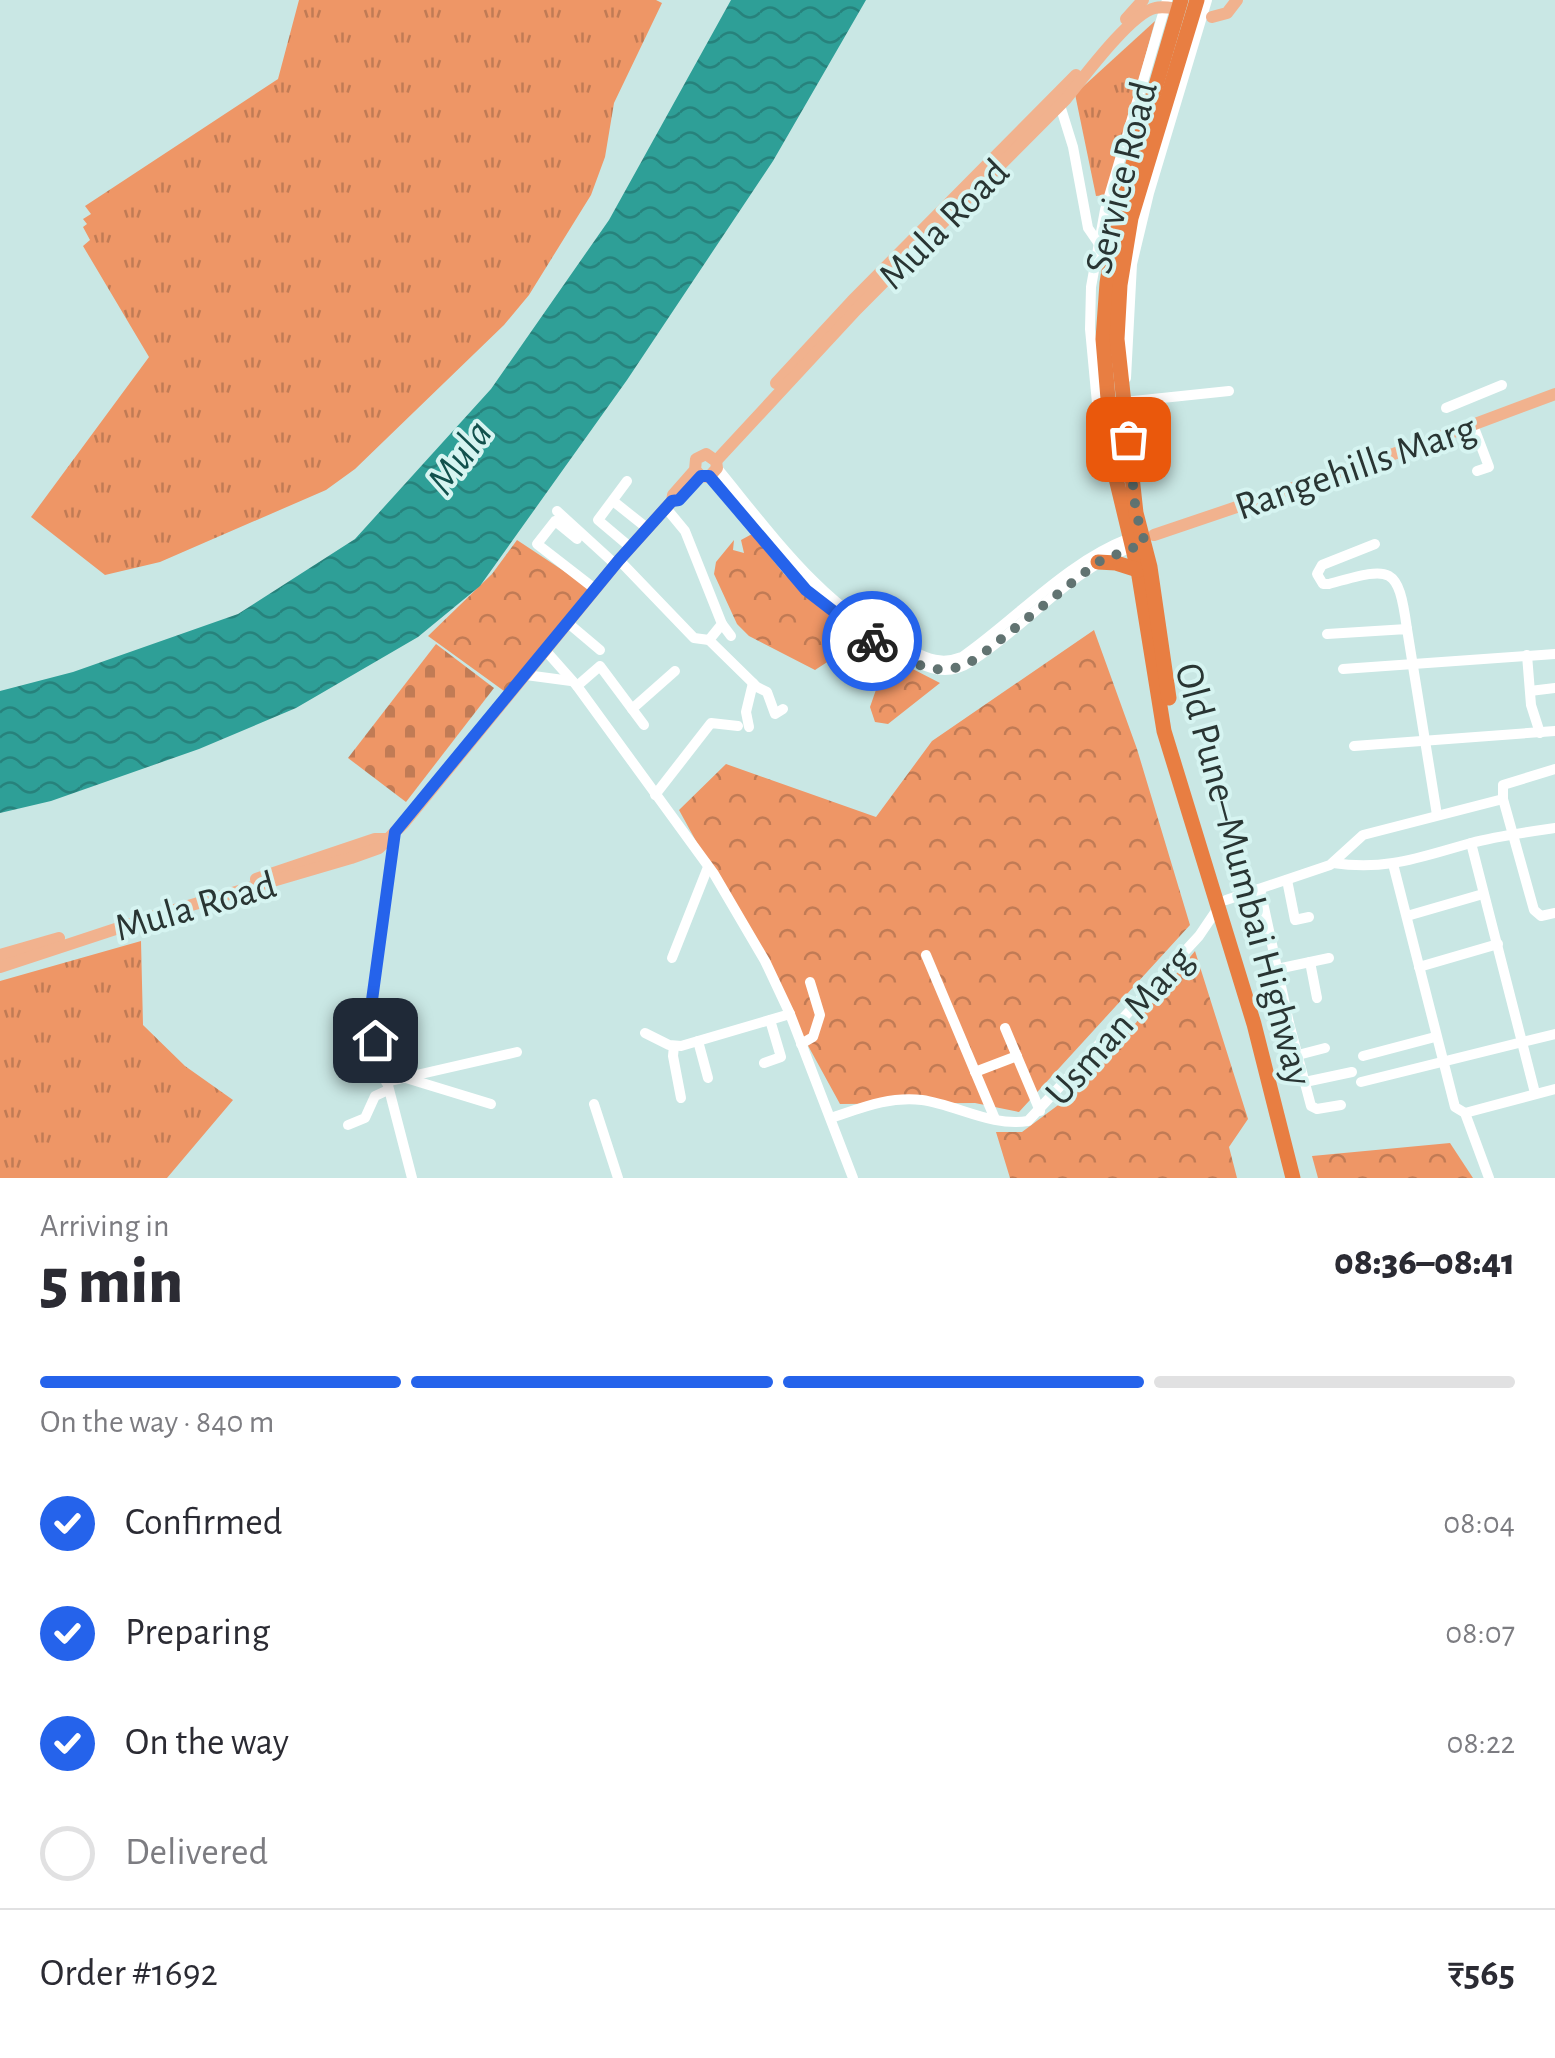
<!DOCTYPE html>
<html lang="en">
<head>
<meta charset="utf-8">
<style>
  :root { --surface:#fff; --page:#f7f7f7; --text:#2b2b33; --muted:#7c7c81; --line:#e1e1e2; --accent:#2563eb }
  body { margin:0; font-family:"Alegreya Sans",sans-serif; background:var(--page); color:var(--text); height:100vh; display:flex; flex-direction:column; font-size:38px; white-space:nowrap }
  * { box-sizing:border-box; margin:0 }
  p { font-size:32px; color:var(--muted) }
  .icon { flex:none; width:55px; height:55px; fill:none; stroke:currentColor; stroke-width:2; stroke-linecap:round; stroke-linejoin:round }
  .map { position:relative; height:1178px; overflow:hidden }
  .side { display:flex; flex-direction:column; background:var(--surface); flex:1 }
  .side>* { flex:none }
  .pin { position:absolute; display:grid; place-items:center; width:85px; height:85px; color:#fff; margin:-42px; border-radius:20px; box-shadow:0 5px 15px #0006 }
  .courier { position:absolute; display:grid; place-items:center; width:100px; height:100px; margin:-50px; border:8px solid #2563eb; border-radius:50%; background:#fff; color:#222; box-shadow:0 2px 12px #0007 }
  .summary em { font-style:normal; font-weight:800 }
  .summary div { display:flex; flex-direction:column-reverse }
  .summary { display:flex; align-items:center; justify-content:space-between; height:170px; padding:0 40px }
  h1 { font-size:65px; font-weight:800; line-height:75px }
  .bar { display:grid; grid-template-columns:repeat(4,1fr); gap:15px 10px; align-content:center; height:120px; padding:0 40px }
  .bar i { height:12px; border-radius:8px; background:var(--line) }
  .bar .selected { background:var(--accent) }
  .bar p { grid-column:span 4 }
  .line { display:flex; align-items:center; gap:25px; padding:0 40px; border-top:2px solid var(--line) }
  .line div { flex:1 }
  ol { padding:0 40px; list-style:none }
  li { display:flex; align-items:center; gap:30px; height:110px }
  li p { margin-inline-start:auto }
  li .icon { padding:10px; border-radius:50%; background:var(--accent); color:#fff; stroke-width:4 }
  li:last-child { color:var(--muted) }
  li i { width:55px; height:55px; border:5px solid var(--line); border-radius:50% }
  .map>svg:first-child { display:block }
  .grass { fill:url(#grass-tufts) }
  .forest { fill:url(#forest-crowns) }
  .cemetery { fill:url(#cemetery-stones) }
  .water { fill:url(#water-waves) }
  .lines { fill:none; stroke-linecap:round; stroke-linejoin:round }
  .minor { stroke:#fff; stroke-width:10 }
  .major { stroke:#f1b28e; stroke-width:12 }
  .highway { stroke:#e87e42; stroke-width:15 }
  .done { stroke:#617371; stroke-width:10; stroke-dasharray:0 18 }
  .route { stroke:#2563eb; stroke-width:12 }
  .labels { text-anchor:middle; stroke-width:8; stroke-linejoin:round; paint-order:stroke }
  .street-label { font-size:40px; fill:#293533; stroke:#d6f4f1 }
  .water-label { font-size:42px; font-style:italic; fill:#12514d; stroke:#d6f4f1 }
</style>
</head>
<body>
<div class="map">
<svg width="1555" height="1178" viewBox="0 0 1555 1178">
  <defs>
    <pattern id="grass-tufts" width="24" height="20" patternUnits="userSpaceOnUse" patternTransform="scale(2.5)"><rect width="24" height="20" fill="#ee9666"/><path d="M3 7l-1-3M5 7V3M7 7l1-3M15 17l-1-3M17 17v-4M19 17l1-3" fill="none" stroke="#c17b55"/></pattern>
    <pattern id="forest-crowns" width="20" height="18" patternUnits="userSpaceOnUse" patternTransform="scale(2.5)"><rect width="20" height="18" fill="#ee9666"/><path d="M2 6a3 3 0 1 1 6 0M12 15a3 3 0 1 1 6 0" fill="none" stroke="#c17b55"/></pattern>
    <pattern id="cemetery-stones" width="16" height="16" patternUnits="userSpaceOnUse" patternTransform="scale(2.5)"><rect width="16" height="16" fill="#ee9666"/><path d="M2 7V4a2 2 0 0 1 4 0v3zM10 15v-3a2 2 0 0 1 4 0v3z" fill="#c17b55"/></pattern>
    <pattern id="water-waves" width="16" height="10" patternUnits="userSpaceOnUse" patternTransform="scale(2.5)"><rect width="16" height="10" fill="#2e9f97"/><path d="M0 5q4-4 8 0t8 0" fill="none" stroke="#27827c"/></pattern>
  </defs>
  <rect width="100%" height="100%" fill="#c9e7e4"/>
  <g class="grass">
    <path d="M 299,0 L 656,0 L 662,3 L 614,103 L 605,157 L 591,195 L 529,295 L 504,325 L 355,469 L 326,490 L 160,562 L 105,575 L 31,517 L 149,357 L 83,246 L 90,240 L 83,227 L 87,224 L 83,219 L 91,214 L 85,206 L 278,79 Z"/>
    <path d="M 1155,21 L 1107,195 L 1096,196 L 1075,94 Z"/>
    <path d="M 141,941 L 143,1025 L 185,1066 L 233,1100 L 167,1178 L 0,1178 L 0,981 Z"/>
  </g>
  <g class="forest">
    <path d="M 752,534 L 784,574 L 870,647 L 940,683 L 888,724 L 875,722 L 870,707 L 879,681 L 832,659 L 815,670 L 749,636 L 737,624 L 714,574 L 716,562 L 734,540 L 733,550 L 744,553 L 741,540 Z"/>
    <path d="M 517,540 L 591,589 L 504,691 L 428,636 L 492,574 Z"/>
    <path d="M 1094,630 L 1137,749 L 1190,925 L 1019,1112 L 975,1103 L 840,1104 L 679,810 L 726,764 L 876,817 L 932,741 Z"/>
    <path d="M 1195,951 L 1248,1119 L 1229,1147 L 1237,1178 L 1010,1178 L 996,1132 L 1022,1132 L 1065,1100 L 1121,1041 Z"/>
    <path d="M 1450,1143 L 1473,1178 L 1318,1178 L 1312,1156 Z"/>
  </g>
  <path class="cemetery" d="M 436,644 L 494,688 L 406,802 L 348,758 Z"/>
  <path class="water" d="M 731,0 L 866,0 L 773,161 L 627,380 L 480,586 L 418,637 L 296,708 L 199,749 L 51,801 L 0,813 L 0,691 L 73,672 L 238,614 L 355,539 L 491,389 L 609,220 Z"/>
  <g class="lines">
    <g class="minor">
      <path d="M 1059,102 L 1073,147 L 1088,228 L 1099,244"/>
      <path d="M 1126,378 L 1132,264 L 1149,193 L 1207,0"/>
      <path d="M 1124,402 L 1229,391"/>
      <path d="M 1446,408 L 1502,385"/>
      <path d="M 1473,425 L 1489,467 L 1477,471"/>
      <path d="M 717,468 C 773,536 823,608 904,647 C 925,657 939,666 962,657 C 1018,618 1065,563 1130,538"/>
      <path d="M 1114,470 L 1108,467 L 1102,456 L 1090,329 L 1091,287 L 1105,210 L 1167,0"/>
      <path d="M 709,477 C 770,547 820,616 905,657 C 927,668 947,677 970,662 C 1026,627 1069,570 1132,547"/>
      <path d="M 627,481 L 598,520 L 630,547"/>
      <path d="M 613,501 L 647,528"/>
      <path d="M 666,508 L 685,531 L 722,624 L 709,640"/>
      <path d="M 557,511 L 615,564"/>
      <path d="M 577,539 L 555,521 L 537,544 L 595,589"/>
      <path d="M 1375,544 L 1322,565 L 1317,574 L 1323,584 L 1329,584 C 1391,567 1398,563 1407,629"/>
      <path d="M 619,560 L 694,638 L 709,640 L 757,687 L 767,692 L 775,714 L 783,709"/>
      <path d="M 568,623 L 600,650"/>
      <path d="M 722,624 L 731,636"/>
      <path d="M 1327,634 L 1407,629 L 1437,815"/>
      <path d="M 546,651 L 577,686 L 714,874 L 765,961 L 790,1014 L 853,1178"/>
      <path d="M 1527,655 L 1531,705 L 1540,733"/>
      <path d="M 1343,669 L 1555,654"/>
      <path d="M 526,675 L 571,681"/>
      <path d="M 577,686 L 600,666 L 644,725"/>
      <path d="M 1530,691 L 1555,688"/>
      <path d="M 632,709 L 675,671"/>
      <path d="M 749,727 L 746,712 L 753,683"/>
      <path d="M 1354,746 L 1555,731"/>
      <path d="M 1555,769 L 1503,785 L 1503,799 L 1534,910 L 1541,916 L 1555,913"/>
      <path d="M 655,795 L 711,723 L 738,726"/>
      <path d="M 395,832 L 370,1016 L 412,1178"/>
      <path d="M 1471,843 L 1535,1093"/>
      <path d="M 1333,863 C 1387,871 1420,857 1471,843 C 1498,836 1527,832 1555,828"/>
      <path d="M 1393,864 L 1455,1107 L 1465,1113 L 1489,1178"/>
      <path d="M 1287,880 L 1295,920 L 1309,917"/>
      <path d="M 1260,889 L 1289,1023 L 1311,1106 L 1317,1109 L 1341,1105"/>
      <path d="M 1226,900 L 1330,865 L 1363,835 L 1503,799"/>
      <path d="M 1407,916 L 1483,894"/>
      <path d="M 926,955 L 995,1119"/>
      <path d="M 672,958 L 708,867"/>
      <path d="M 1310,962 L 1317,998"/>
      <path d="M 1419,967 L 1498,944"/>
      <path d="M 1277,969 L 1329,958"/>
      <path d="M 1005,1028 L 1040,1111"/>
      <path d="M 645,1033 L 669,1045 L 681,1046 L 790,1014"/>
      <path d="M 698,1041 L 708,1078"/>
      <path d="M 801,1044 L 813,1037 L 820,1015 L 810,982"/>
      <path d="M 674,1046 L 673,1056 L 681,1098"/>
      <path d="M 1298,1055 L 1325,1048"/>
      <path d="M 1363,1056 L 1435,1037"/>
      <path d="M 764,1063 L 781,1057 L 770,1020"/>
      <path d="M 975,1072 L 1017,1056"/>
      <path d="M 406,1078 L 491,1104"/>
      <path d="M 386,1082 L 517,1052"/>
      <path d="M 1305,1082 L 1352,1072"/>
      <path d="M 1361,1082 L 1555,1034"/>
      <path d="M 594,1104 L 618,1178"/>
      <path d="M 1465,1113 L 1555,1089"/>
      <path d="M 831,1118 C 861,1108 889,1096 922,1100 C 957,1105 992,1127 1028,1121 L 1199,936 L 1218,908"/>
      <path d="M 348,1125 L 365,1118 L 375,1096 L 388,1090"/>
    </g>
    <g class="major">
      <path d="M 1212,17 L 1227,13 L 1237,0"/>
      <path d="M 1126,19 L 1143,0"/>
      <path d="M 776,383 L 852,301 L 1076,75"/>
      <path d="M 716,461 L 857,309 L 1066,99 C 1083,78 1131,13 1155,8 C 1163,6 1171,8 1179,9"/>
      <path d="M 1154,535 L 1408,449 L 1555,394"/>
      <path d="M 256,879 L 375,839 L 387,839"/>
      <path d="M 0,955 L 59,938"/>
      <path d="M 0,967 L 161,914 L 351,858 L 379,848 L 404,823 L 619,560 L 672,501 L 673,495 L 695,470 L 696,459 L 706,454 L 716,461 L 717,468 L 709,477 L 701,476 L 695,470"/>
    </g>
    <g class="highway">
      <path d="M 1181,0 L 1118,215 L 1107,283 L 1103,339 L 1114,470 L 1138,570 L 1164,731 L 1254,1024 L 1293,1178"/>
      <path d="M 1098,562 L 1116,563 L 1138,570"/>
      <path d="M 1169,698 L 1150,567 L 1136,513 L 1117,339 L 1120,285 L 1131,218 L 1197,0"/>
    </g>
  </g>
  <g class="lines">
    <path class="done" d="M 872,641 C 911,661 939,685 980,656 L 1098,562 L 1145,543 L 1136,513 L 1128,439"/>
    <path class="route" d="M 375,1040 L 372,1000 L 395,832 L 619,560 L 672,501 L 679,500 L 701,476 L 709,476 L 806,590 L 872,641"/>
  </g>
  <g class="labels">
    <g class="street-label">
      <text transform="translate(1120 177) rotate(-76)" y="14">Service Road</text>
      <text transform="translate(943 223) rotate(-45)" y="14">Mula Road</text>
      <text transform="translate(1355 466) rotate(-19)" y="14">Rangehills Marg</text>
      <text transform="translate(1245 874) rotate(75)" y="14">Old Pune–Mumbai Highway</text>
      <text transform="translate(195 905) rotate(-16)" y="14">Mula Road</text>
      <text transform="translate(1118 1025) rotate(-48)" y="14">Usman Marg</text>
    </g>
    <g class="water-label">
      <text transform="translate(458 456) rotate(-54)" y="15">Mula</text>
    </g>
  </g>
</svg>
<div class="pin" style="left:1128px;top:439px;background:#ea580c"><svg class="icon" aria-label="bag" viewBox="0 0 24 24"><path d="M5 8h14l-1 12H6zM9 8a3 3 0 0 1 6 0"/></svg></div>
<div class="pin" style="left:375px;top:1040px;background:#1f2937"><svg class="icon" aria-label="home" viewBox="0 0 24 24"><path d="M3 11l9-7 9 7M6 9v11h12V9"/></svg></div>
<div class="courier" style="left:872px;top:641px"><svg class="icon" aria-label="bike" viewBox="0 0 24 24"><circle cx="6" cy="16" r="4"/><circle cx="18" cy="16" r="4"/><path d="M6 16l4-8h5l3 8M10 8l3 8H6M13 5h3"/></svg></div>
</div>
<section class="side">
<div class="summary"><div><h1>5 min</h1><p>Arriving in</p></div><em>08:36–08:41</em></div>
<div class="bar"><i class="selected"></i><i class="selected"></i><i class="selected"></i><i></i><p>On the way · 840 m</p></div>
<ol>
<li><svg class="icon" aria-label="check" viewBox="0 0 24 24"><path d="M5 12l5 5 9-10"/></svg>Confirmed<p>08:04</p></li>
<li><svg class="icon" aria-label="check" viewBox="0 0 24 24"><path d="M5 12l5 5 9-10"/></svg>Preparing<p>08:07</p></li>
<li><svg class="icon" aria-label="check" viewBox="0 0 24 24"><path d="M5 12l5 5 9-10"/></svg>On the way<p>08:22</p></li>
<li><i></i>Delivered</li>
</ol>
<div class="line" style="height:130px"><div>Order #1692</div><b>₹565</b></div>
</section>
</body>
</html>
